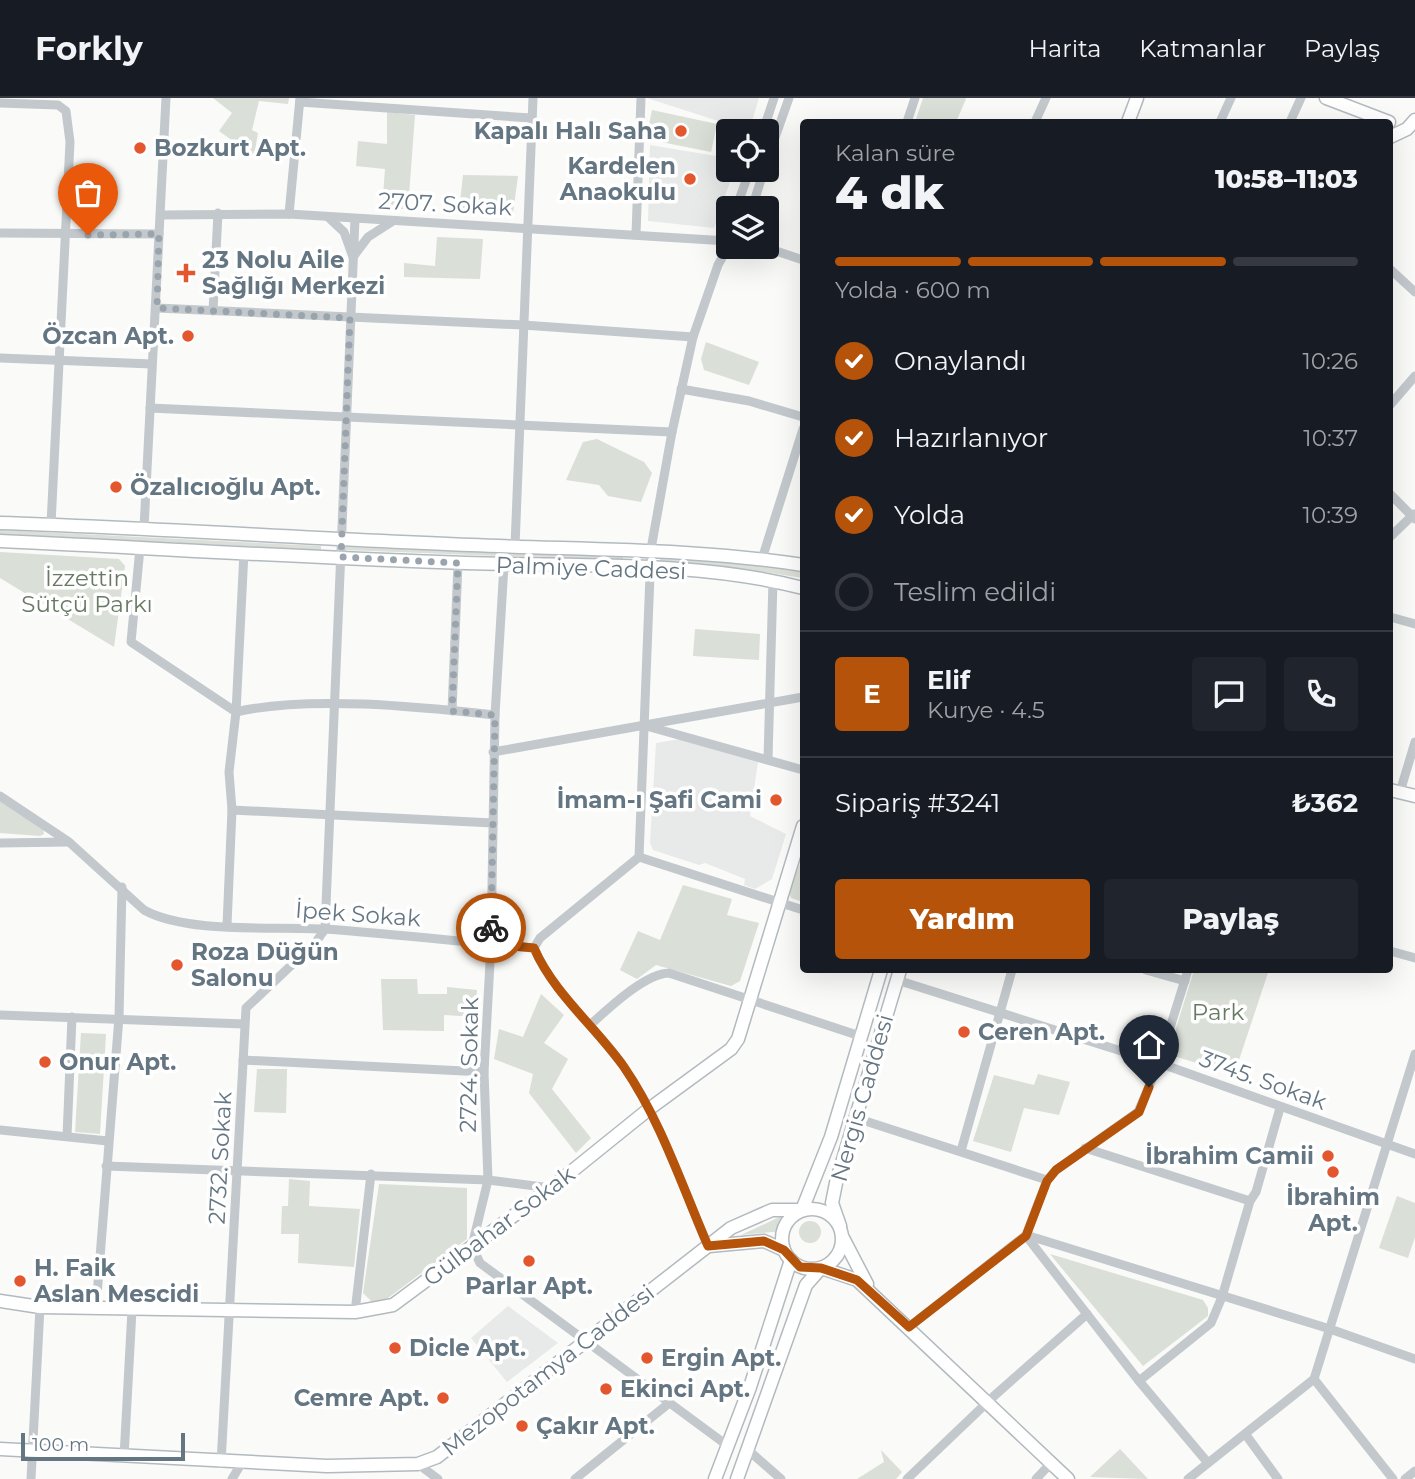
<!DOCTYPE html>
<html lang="tr">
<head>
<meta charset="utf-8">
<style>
  :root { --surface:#171b24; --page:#20242c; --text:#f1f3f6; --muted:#9ea1a6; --line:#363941; --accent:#b45309 }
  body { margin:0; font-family:Montserrat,sans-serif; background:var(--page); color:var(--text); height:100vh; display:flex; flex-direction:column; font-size:26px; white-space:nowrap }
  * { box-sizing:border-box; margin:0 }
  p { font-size:23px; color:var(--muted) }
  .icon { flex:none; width:38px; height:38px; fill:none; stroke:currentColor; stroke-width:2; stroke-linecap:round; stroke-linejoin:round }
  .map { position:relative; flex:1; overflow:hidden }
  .panel { position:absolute; left:800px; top:21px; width:593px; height:854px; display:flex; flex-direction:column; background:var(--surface); border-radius:7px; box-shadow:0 7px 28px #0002 }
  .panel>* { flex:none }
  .buttons { position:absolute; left:716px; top:21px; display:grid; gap:14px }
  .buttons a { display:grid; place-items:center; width:63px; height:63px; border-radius:7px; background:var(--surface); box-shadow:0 7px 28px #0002; font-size:35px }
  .scale { position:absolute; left:21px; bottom:18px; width:164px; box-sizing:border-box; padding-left:7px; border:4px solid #657683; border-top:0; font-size:19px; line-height:24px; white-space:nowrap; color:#657683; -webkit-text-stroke:5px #fff; paint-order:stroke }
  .pin { position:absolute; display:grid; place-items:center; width:60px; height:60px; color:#fff; margin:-72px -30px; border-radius:50% 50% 50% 0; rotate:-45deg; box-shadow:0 0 7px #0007 }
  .pin .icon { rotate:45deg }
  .courier { position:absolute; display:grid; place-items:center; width:70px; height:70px; margin:-35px; border:5px solid #b45309; border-radius:50%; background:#fff; color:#222; box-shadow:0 2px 9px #0007 }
  .summary em { font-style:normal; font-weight:800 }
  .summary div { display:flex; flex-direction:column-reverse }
  .summary { display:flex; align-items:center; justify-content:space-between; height:119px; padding:0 35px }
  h1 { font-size:46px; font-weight:800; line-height:52px }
  .bar { display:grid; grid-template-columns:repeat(4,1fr); gap:10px 7px; align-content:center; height:84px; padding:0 35px }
  .bar i { height:9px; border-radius:5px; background:var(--line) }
  .bar .current { background:var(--accent) }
  .bar p { grid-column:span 4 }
  .line { display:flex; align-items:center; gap:18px; padding:0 35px; border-top:2px solid var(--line) }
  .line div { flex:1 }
  .round { display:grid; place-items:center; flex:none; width:74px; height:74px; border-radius:7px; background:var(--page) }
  ol { padding:0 35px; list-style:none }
  li { display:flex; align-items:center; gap:21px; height:77px }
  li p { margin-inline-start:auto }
  li .icon { padding:7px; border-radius:50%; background:var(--accent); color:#fff; stroke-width:4 }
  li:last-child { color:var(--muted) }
  li i { width:38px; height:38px; border:4px solid var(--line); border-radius:50% }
  .primary-button { display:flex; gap:14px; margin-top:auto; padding:14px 35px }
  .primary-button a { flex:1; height:80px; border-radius:7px; background:var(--accent); color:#fff; font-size:28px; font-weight:800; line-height:80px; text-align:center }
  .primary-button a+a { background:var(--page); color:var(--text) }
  header { display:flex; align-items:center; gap:42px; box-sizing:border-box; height:98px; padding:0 35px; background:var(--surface); border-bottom:2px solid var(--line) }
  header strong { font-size:33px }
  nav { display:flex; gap:38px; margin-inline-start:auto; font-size:24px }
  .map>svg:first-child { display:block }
  .built { fill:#e8e9e9 }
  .green { fill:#dadfd7 }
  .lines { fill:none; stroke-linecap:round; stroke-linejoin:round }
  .secondary-casing { stroke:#b3babf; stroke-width:15 }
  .street { stroke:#c3c8cc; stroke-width:9 }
  .secondary { stroke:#fff; stroke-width:12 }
  .done { stroke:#99a4ac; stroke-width:7; stroke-dasharray:0 12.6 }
  .route { stroke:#b45309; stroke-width:9 }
  .poi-dot { fill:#e4572e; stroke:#fff; stroke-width:2.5 }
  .labels { text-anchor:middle; stroke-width:7; stroke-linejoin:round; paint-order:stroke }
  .poi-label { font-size:23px; font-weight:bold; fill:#657683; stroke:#fff; text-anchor:start }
  .street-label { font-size:23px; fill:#657683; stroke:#fff }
  .park-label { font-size:23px; fill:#687a64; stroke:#fff }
</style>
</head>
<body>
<header>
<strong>Forkly</strong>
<nav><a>Harita</a><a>Katmanlar</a><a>Paylaş</a></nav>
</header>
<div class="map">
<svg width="1415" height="1381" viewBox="0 0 1415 1381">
  <rect width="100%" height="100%" fill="#fafaf8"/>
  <g class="built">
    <path d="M 647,0 L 759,0 L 749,33 Z"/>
    <path d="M 650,47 L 728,60 L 728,72 L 734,72 L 714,130 L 648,123 Z"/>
    <path d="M 680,641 L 758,664 L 750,718 L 786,736 L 772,781 L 755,791 L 744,787 L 745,781 L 705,765 L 699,767 L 653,752 L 650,745 L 656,645 Z"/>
    <path d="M 508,1208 L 558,1245 L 507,1284 L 471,1240 Z"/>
  </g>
  <g class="green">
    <path d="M 213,0 L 289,0 L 288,6 L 259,3 L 252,32 L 258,35 L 254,58 L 219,33 L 232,15 Z"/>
    <path d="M 923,0 L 965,0 L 966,1 L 956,24 L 915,24 Z"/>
    <path d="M 652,12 L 717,26 L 711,54 L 646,41 Z"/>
    <path d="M 387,14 L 415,17 L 408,111 L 382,111 L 385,71 L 356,68 L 358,43 L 387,46 Z"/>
    <path d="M 463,77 L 518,78 L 513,115 L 459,114 Z"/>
    <path d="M 437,139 L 483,141 L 480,181 L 404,179 L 404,165 L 435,168 Z"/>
    <path d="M 706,244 L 759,264 L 749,287 L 704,272 L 701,261 Z"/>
    <path d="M 597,341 L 644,364 L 652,375 L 641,404 L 608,398 L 599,387 L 566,382 L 583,344 Z"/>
    <path d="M 0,432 L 321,448 L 321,452 L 0,436 Z"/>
    <path d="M 346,449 L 623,459 L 623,463 L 345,452 Z"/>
    <path d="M 0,454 L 119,461 L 125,468 L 114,549 L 0,480 Z"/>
    <path d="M 660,459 L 727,462 L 803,473 L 803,480 L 743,471 L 660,465 Z"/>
    <path d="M 695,531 L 760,536 L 759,562 L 693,558 Z"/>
    <path d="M 0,703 L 43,730 L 44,736 L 40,738 L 0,735 Z"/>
    <path d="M 800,766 L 803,767 L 803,804 L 791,800 L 789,793 Z"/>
    <path d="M 683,787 L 732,801 L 727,817 L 759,825 L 740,883 L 731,888 L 656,867 L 637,881 L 620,872 L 638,833 L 660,842 Z"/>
    <path d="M 1194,872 L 1269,872 L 1234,977 L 1168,956 Z"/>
    <path d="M 381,881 L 417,881 L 418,896 L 447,896 L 447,889 L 477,892 L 475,919 L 444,917 L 444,933 L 383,932 Z"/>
    <path d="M 541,896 L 564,917 L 544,945 L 568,961 L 552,991 L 591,1040 L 576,1055 L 529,995 L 533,976 L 494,961 L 499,931 L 523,939 Z"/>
    <path d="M 81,935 L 106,936 L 100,1036 L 75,1034 Z"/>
    <path d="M 257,971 L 287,971 L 286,1015 L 254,1014 Z"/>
    <path d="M 1038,976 L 1070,984 L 1059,1017 L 1024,1010 L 1011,1054 L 973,1043 L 994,977 L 1034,987 Z"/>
    <path d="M 289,1081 L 310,1083 L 309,1108 L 360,1111 L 354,1169 L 298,1165 L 299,1136 L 281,1136 L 282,1108 L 288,1108 Z"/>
    <path d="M 379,1086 L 467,1090 L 467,1141 L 388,1200 L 373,1205 L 363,1195 Z"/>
    <path d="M 1397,1098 L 1415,1105 L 1415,1139 L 1408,1160 L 1379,1150 Z"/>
    <path d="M 786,1116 L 783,1133 L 741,1137 Z"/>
    <circle cx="810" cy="1134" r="11"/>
    <path d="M 1050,1156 L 1203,1202 L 1208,1210 L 1208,1218 L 1143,1268 Z"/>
    <path d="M 1120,1351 L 1148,1381 L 1090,1379 Z"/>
    <path d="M 881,1352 L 902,1374 L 896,1381 L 857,1381 L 884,1364 Z"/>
  </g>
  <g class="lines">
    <g class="secondary-casing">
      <g id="secondary">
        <path d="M 1326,0 L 1389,24"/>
        <path d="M 1128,24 L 1137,0"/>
        <path d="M 1390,39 L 1407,31 L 1415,22"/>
        <path d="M 0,425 C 157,430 314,441 471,447 C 582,452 692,450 803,467"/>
        <path d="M 0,443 C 155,450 310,460 466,465 C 577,469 695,462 803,490"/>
        <path d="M 1390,692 L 1415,698"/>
        <circle cx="812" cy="1141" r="30"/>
        <path d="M 840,1128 L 832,1105 L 836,1085 L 900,872"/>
        <path d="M 843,1140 L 867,1186"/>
        <path d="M 709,1148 L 764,1143 L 784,1152"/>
        <path d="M 0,1203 L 40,1209 L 355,1214 L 393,1207 L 551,1090 L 649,1011 L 731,951 L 738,941 L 803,728"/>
        <path d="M 0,1351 L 327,1368 L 418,1366 L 437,1359 L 731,1130 L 772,1112 L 802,1112 L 831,1039 L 881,872"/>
        <path d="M 715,1381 L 750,1289 L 791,1162"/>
        <path d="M 737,1381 L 806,1187 L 821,1170 L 857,1182 L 1068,1381"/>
      </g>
    </g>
    <g class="street">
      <path d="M 300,4 L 531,20"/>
      <path d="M 0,5 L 58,7 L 66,13 L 70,44 L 51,426"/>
      <path d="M 907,24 L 915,0"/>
      <path d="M 1035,24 L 1046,0"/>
      <path d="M 1220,24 L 1231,0"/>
      <path d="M 1290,24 L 1301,0"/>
      <path d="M 763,33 L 774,0"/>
      <path d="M 766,65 L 789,0"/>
      <path d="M 736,110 L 750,72"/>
      <path d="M 752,110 L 764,72"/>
      <path d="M 289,116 L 300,0"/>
      <path d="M 161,117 L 289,116 L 728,143"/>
      <path d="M 328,119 L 344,134 L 353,159 L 368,139 L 393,123"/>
      <path d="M 0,135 L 159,136"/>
      <path d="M 636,136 L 641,0"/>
      <path d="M 764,149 L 803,162"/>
      <path d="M 1390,171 L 1415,194"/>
      <path d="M 157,210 L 523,227 L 693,239"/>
      <path d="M 213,213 L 218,115"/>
      <path d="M 0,260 L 152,266"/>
      <path d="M 681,291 L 749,303 L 803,319"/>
      <path d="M 1390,307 L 1415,278"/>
      <path d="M 150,310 L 672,334"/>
      <path d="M 1390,396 L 1415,421"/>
      <path d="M 144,430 L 166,0"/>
      <path d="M 1390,439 L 1414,416"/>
      <path d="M 515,448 L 533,0"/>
      <path d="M 140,450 L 131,544 L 236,614 C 308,597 420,609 495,617"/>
      <path d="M 762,461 L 803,331"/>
      <path d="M 504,467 L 495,617 L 491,846 L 484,974 L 488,1082 L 472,1148 L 480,1165 L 728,1348"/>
      <path d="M 1390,519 L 1415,526"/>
      <path d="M 452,613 L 458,465"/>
      <path d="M 650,629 L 803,672"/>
      <path d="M 493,654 L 803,599"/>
      <path d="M 768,661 L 773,482"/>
      <path d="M 1400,694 L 1415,644"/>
      <path d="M 0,698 L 69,744 L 144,812 C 187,836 274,828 325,831 C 394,836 464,844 534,850 C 554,896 595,928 624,969 C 661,1023 682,1088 708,1148"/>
      <path d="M 232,712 L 493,725"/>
      <path d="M 0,745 L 68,744"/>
      <path d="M 639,759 L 803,812"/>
      <path d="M 227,827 L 232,712 L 229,674 L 236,614 L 244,454"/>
      <path d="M 534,850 L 540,840 L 639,759 L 651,451 L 672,334 L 693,239 L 718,167 L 728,149"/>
      <path d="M 1390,853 L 1415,860"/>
      <path d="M 1146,872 L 1185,883"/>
      <path d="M 897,882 L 1159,965 L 1415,1056"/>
      <path d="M 0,917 L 244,926"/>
      <path d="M 590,927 C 608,911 644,876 669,875 L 860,938"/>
      <path d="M 243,962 L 484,974"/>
      <path d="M 856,1020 L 1047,1082"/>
      <path d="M 0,1032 L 108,1043"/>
      <path d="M 67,1038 L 72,919"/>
      <path d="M 1085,1050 L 1250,1103 L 1256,1094 L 1280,1010"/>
      <path d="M 961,1053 L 1012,872"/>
      <path d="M 106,1068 L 488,1082 L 551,1090"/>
      <path d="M 1026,1137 L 1330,1231 L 1415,1261"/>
      <path d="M 1027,1139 L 1139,1283 L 1208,1365"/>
      <path d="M 96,1210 L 119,919 L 122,789"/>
      <path d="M 355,1214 L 371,1076"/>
      <path d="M 909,1229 L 1026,1137 L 1047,1082 L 1056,1072 L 1138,1014 L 1159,965 L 1188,872"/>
      <path d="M 1314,1281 L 1393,1381"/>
      <path d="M 1139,1283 L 1211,1225 L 1222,1199 L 1250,1103"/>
      <path d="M 1246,1337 L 1278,1381"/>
      <path d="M 748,1352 L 781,1381"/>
      <path d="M 124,1359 L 132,1212"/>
      <path d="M 221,1365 L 246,910 L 316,844 L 325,831 L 355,121"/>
      <path d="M 418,1366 L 438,1381"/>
      <path d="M 31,1381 L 40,1209"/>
      <path d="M 232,1381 L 241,1366"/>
      <path d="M 575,1381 L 668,1306"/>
      <path d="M 907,1381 L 994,1298 L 1087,1216"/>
      <path d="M 1036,1381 L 1051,1365"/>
      <path d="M 1188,1381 L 1314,1281 L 1415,956"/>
      <path d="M 1405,1381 L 1415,1373"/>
    </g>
    <use href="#secondary" class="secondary"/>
  </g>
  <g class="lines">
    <path class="done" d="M 88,137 L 159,136 L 157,210 L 350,220 L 341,459 L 458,465 L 452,613 L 495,617 L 491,830"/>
    <path class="route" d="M 491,830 L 491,846 L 534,850 C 554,896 595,928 624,969 C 661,1023 682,1088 708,1148 L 764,1143 L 784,1152 L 800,1169 L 821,1170 L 857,1182 L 909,1229 L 1026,1138 L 1047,1083 L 1056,1072 L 1139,1014 L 1149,989"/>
  </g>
  <g class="poi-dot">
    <circle cx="681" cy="33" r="7"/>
    <circle cx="140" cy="50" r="7"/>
    <circle cx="690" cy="81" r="7"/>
    <path d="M182.5 164.5h7v7h7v7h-7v7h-7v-7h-7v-7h7z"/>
    <circle cx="188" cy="238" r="7"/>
    <circle cx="116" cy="389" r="7"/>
    <circle cx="776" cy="702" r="7"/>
    <circle cx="177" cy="867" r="7"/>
    <circle cx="964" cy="934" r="7"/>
    <circle cx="45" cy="964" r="7"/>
    <circle cx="1328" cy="1058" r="7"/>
    <circle cx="1333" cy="1074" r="7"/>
    <circle cx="529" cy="1163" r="7"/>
    <circle cx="20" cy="1183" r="7"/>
    <circle cx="395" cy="1250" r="7"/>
    <circle cx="647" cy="1260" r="7"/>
    <circle cx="606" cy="1291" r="7"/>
    <circle cx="443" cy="1300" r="7"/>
    <circle cx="522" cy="1328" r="7"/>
  </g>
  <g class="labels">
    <g class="poi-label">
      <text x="667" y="41" text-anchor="end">Kapalı Halı Saha</text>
      <text x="154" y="58">Bozkurt Apt.</text>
      <text x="676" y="76" text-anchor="end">Kardelen<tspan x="676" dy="26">Anaokulu</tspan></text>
      <text x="202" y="170">23 Nolu Aile<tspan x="202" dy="26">Sağlığı Merkezi</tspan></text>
      <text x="174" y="246" text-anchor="end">Özcan Apt.</text>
      <text x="130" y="397">Özalıcıoğlu Apt.</text>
      <text x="762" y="710" text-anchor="end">İmam-ı Şafi Cami</text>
      <text x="191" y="862">Roza Düğün<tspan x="191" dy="26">Salonu</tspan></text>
      <text x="978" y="942">Ceren Apt.</text>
      <text x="59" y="972">Onur Apt.</text>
      <text x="1314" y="1066" text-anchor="end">İbrahim Camii</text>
      <text x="1333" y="1107" text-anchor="middle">İbrahim<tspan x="1333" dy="26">Apt.</tspan></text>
      <text x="34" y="1178">H. Faik<tspan x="34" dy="26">Aslan Mescidi</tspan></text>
      <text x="529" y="1196" text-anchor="middle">Parlar Apt.</text>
      <text x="409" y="1258">Dicle Apt.</text>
      <text x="661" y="1268">Ergin Apt.</text>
      <text x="620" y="1299">Ekinci Apt.</text>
      <text x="429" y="1308" text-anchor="end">Cemre Apt.</text>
      <text x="536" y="1336">Çakır Apt.</text>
    </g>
    <g class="street-label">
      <text transform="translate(445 106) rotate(3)" y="8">2707. Sokak</text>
      <text transform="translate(591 470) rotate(2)" y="8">Palmiye Caddesi</text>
      <text transform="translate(358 816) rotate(4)" y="8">İpek Sokak</text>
      <text transform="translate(469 967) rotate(-89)" y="8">2724. Sokak</text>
      <text transform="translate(1263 982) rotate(20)" y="8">3745. Sokak</text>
      <text transform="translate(862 1000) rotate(-74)" y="8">Nergis Caddesi</text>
      <text transform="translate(220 1060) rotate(-87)" y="8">2732. Sokak</text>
      <text transform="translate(499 1128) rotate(-37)" y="8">Gülbahar Sokak</text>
      <text transform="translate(548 1272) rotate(-38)" y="8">Mezopotamya Caddesi</text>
    </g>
    <g class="park-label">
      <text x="87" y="488">İzzettin<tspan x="87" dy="26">Sütçü Parkı</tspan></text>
      <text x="1218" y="922">Park</text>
    </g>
  </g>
</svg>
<div class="buttons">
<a><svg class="icon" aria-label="locate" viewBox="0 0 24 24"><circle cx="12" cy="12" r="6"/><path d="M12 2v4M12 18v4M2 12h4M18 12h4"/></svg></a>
<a><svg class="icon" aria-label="layers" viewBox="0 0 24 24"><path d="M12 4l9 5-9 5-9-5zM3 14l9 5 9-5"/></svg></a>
</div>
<div class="scale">100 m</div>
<div class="pin" style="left:88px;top:137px;background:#ea580c"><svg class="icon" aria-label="bag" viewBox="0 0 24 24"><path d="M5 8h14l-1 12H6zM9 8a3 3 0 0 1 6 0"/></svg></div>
<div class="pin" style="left:1149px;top:989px;background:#1f2937"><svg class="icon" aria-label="home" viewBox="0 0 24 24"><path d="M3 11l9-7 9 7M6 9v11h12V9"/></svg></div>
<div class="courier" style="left:491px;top:830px"><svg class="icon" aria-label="bike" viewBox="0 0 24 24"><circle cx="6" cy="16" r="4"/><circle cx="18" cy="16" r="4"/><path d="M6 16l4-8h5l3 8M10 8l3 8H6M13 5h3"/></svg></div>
<section class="panel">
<div class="summary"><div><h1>4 dk</h1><p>Kalan süre</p></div><em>10:58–11:03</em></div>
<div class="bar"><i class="current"></i><i class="current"></i><i class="current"></i><i></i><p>Yolda · 600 m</p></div>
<ol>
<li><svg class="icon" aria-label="check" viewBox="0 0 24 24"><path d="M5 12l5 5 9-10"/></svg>Onaylandı<p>10:26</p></li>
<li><svg class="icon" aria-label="check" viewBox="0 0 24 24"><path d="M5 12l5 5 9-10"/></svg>Hazırlanıyor<p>10:37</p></li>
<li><svg class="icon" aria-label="check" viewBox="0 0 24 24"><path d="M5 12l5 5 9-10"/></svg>Yolda<p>10:39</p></li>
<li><i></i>Teslim edildi</li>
</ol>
<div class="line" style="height:126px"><b class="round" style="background:var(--accent);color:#fff">E</b><div><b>Elif</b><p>Kurye · 4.5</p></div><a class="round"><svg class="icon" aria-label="chat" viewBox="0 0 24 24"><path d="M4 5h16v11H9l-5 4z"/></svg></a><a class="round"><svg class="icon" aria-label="phone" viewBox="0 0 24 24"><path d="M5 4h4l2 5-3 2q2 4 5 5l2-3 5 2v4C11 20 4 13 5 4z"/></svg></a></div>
<div class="line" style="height:91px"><div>Sipariş #3241</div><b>₺362</b></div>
<div class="primary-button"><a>Yardım</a><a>Paylaş</a></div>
</section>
</div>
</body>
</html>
